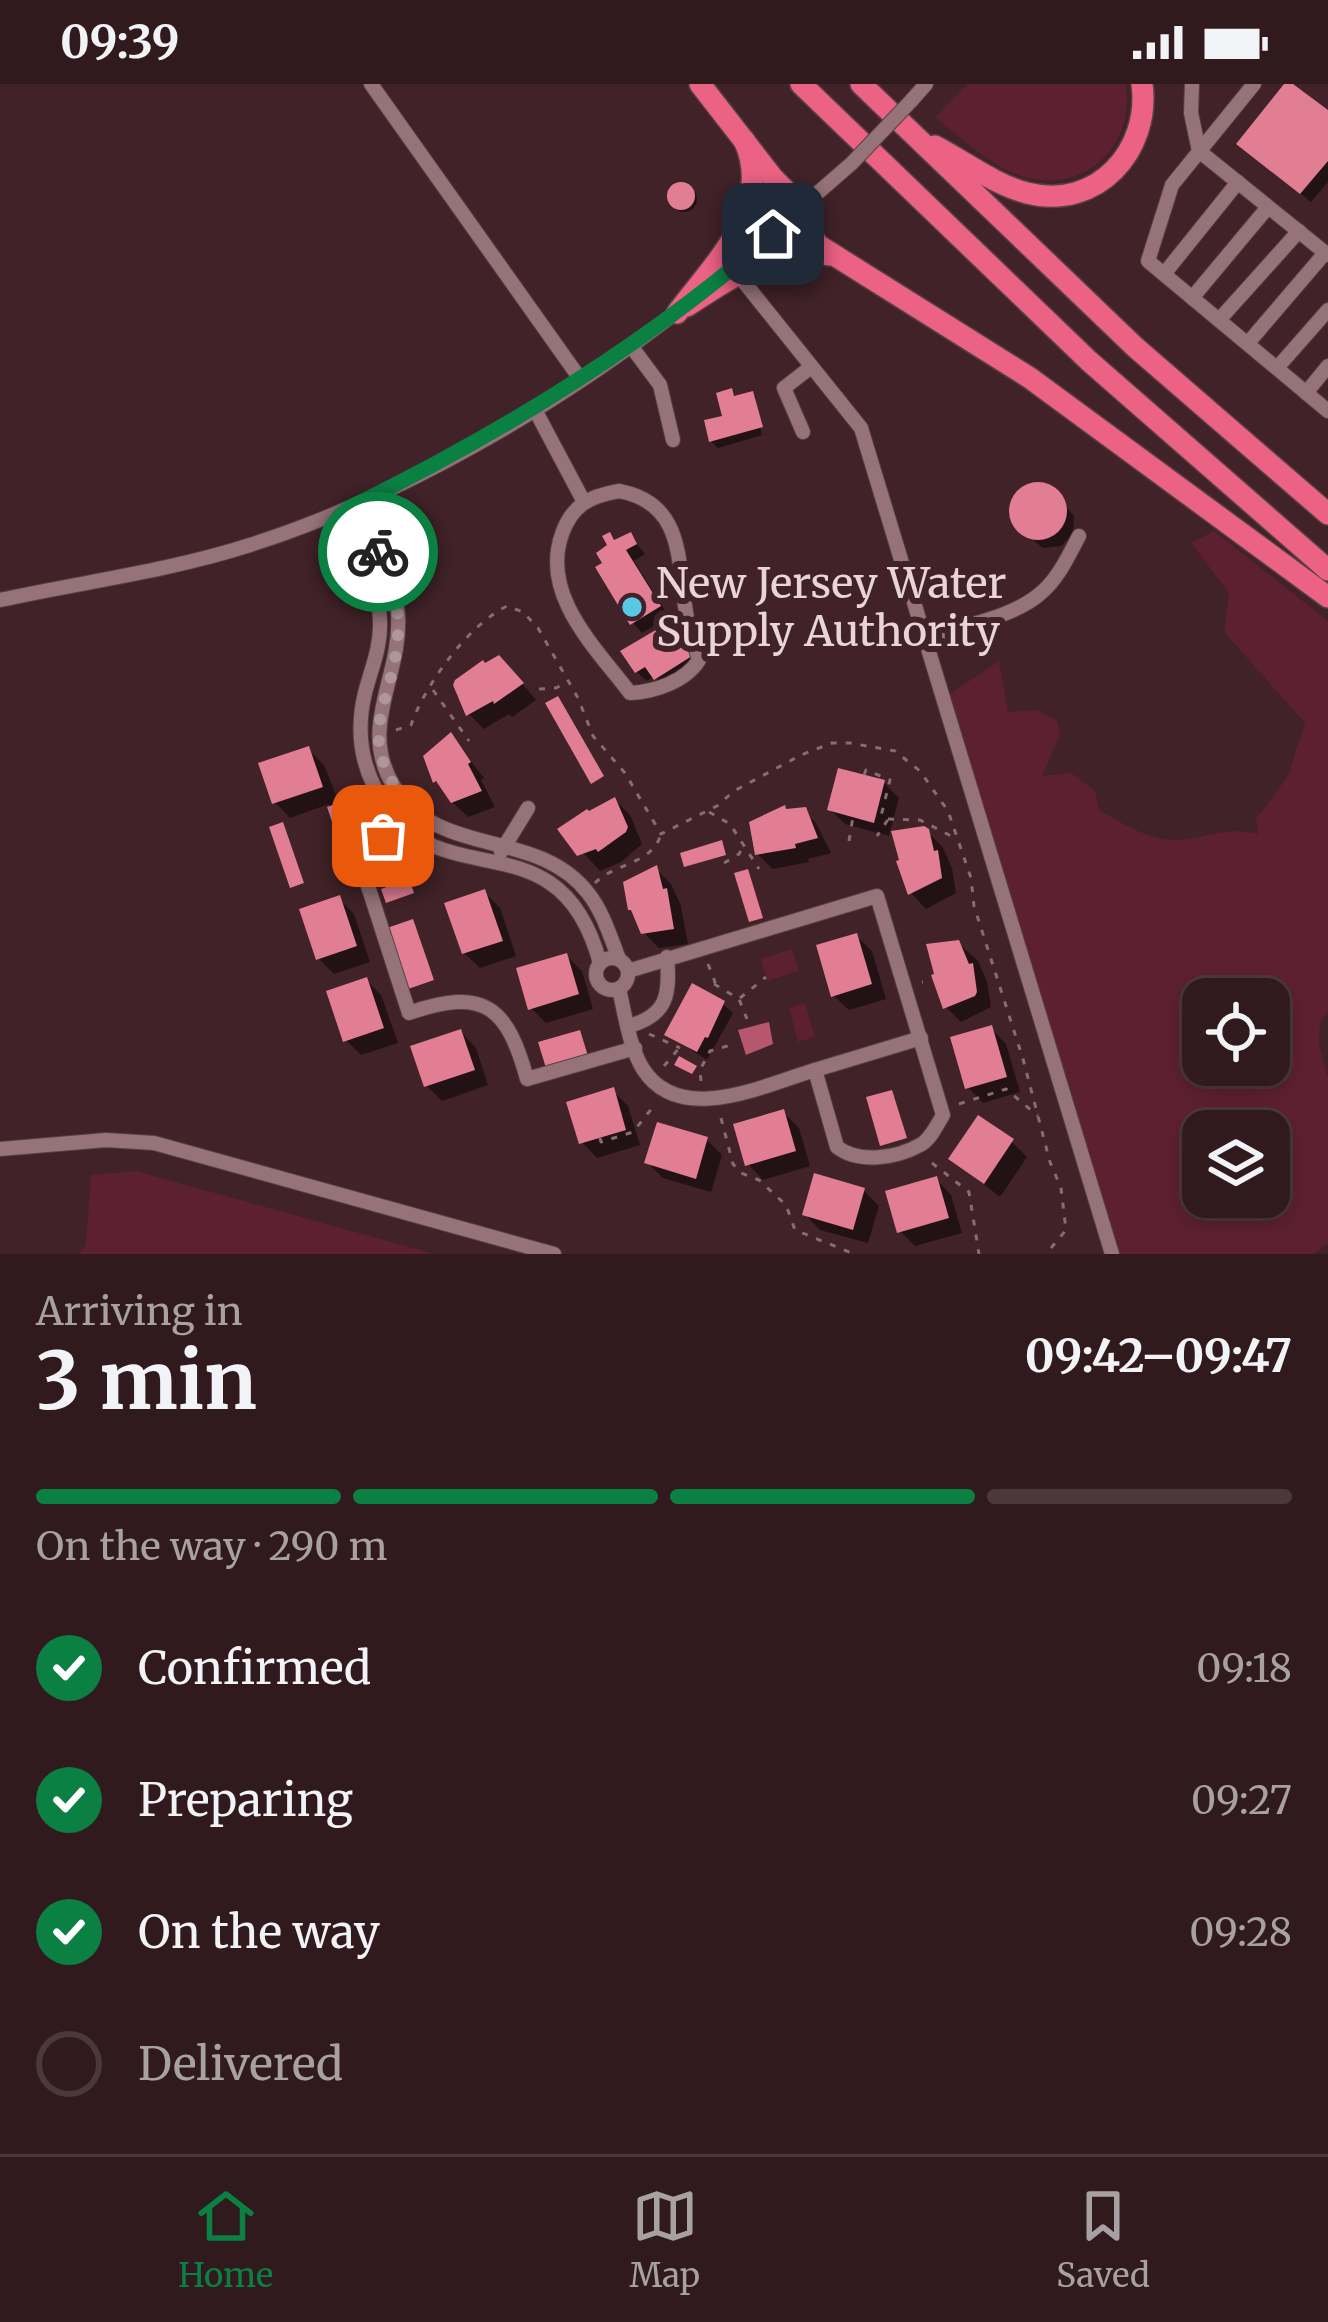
<!DOCTYPE html>
<html lang="en">
<head>
<meta charset="utf-8">
<style>
  :root { --surface:#301a1e; --page:#3c272b; --text:#f1f3f6; --muted:#a8a1a4; --line:#4b383c; --accent:#0b8043 }
  body { margin:0; font-family:Merriweather,serif; background:var(--page); color:var(--text); height:100vh; display:flex; flex-direction:column; font-size:45px; white-space:nowrap }
  * { box-sizing:border-box; margin:0 }
  p { font-size:39px; color:var(--muted) }
  .icon { flex:none; width:66px; height:66px; fill:none; stroke:currentColor; stroke-width:2; stroke-linecap:round; stroke-linejoin:round }
  .map { position:relative; height:1170px; overflow:hidden }
  .details { display:flex; flex-direction:column; background:var(--surface); flex:1 }
  .details>* { flex:none }
  .controls { position:absolute; left:1182px; top:894px; display:grid; gap:24px }
  .controls a { display:grid; place-items:center; width:108px; height:108px; border-radius:24px; background:var(--surface); box-shadow:0 6px 18px #0003,0 0 0 3px var(--line); font-size:60px }
  .pin { position:absolute; display:grid; place-items:center; width:102px; height:102px; color:#fff; margin:-51px; border-radius:24px; box-shadow:0 6px 18px #0006 }
  .courier { position:absolute; display:grid; place-items:center; width:120px; height:120px; margin:-60px; border:9px solid #0b8043; border-radius:50%; background:#fff; color:#222; box-shadow:0 3px 15px #0007 }
  .overview em { font-style:normal; font-weight:700 }
  .overview div { display:flex; flex-direction:column-reverse }
  .overview { display:flex; align-items:center; justify-content:space-between; height:204px; padding:0 36px }
  h1 { font-size:78px; font-weight:700; line-height:90px }
  .bar { display:grid; grid-template-columns:repeat(4,1fr); gap:18px 12px; align-content:center; height:144px; padding:0 36px }
  .bar i { height:15px; border-radius:9px; background:var(--line) }
  .bar .active { background:var(--accent) }
  .bar p { grid-column:span 4 }
  ol { padding:0 36px; list-style:none }
  li { display:flex; align-items:center; gap:36px; height:132px }
  li p { margin-inline-start:auto }
  li .icon { padding:12px; border-radius:50%; background:var(--accent); color:#fff; stroke-width:4 }
  li:last-child { color:var(--muted) }
  li i { width:66px; height:66px; border:6px solid var(--line); border-radius:50% }
  .status { display:flex; justify-content:space-between; align-items:center; height:84px; padding:0 60px; background:var(--surface); direction:ltr }
  .status svg { height:33px; fill:currentColor }
  .tab-bar { display:flex; justify-content:space-around; align-items:center; height:168px; border-top:3px solid var(--line); background:var(--surface); font-size:33px; color:var(--muted) }
  .tab-bar a { display:grid; justify-items:center; gap:6px }
  .tab-bar .active { color:var(--accent) }
  .map>svg:first-child { display:block }
  .green { fill:#5d2030; fill-rule:evenodd }
  .water { fill:#b7576d }
  .shadow { fill:#0007 }
  .building { fill:#e27e94 }
  .lines { fill:none; stroke-linecap:round; stroke-linejoin:round }
  .minor-casing { stroke:#584045; stroke-width:16 }
  .highway-casing { stroke:#584045; stroke-width:24 }
  .path { stroke:#876d72; stroke-width:3; stroke-dasharray:6 9; stroke-linecap:butt }
  .minor { stroke:#967379; stroke-width:14 }
  .highway { stroke:#eb6285; stroke-width:21 }
  .minor-bridge-casing { stroke:#584045; stroke-width:16; stroke-linecap:butt }
  .minor-bridge { stroke:#967379; stroke-width:14 }
  .done { stroke:#ae969a; stroke-width:12; stroke-dasharray:0 21.6 }
  .route { stroke:#0b8043; stroke-width:15 }
  .poi-dot { fill:#59c8e4; stroke:#402228; stroke-width:4.5 }
  .labels { text-anchor:middle; stroke-width:12; stroke-linejoin:round; paint-order:stroke }
  .poi-label { font-size:42px; fill:#e9d5d8; stroke:#402228; text-anchor:start }
</style>
</head>
<body>
<div class="status"><b>09:39</b><svg viewBox="0 0 49 12"><path d="M0 12V9h3v3zM5 12V6h3v6zM10 12V3h3v9zM15 12V0h3v12zM26 1h20v11H26zM47 4h2v5h-2z"/></svg></div>
<div class="map">
<svg width="1328" height="1170" viewBox="0 0 1328 1170">
  <rect width="100%" height="100%" fill="#402228"/>
  <g class="green">
    <path d="M 968,0 L 1126,0 C 1135,63 1084,112 1021,92 C 990,82 960,53 935,33 Z"/>
    <path d="M 1214,447 L 1328,537 L 1328,927 L 1320,938 L 1319,960 L 1328,994 L 1328,1160 L 1313,1170 L 1111,1170 L 938,618 L 999,577 L 1008,628 L 1038,626 L 1057,637 L 1060,650 L 1042,692 L 1071,689 L 1095,707 L 1099,726 C 1122,739 1153,759 1181,756 C 1210,753 1228,742 1258,750 L 1256,735 L 1288,692 L 1305,639 L 1224,548 L 1229,509 L 1191,459 ZM 1203,915 L 1269,915 L 1269,981 L 1203,981 ZM 1203,1047 L 1269,1047 L 1269,1113 L 1203,1113 Z"/>
    <path d="M 792,865 L 799,887 L 767,897 L 761,875 Z"/>
    <path d="M 805,919 L 815,953 L 798,958 L 789,924 Z"/>
    <path d="M 136,1087 L 434,1170 L 78,1170 L 86,1161 L 91,1091 Z"/>
  </g>
  <path class="water" d="M 769,938 L 773,960 L 746,971 L 738,946 Z"/>
  <g class="shadow">
    <path d="M 1288,0 L 1328,30 L 1328,98 L 1311,118 L 1249,69 Z"/>
    <circle cx="684" cy="115" r="13"/>
    <path d="M 731,308 L 738,314 L 752,310 L 757,314 L 752,314 L 762,351 L 718,364 L 711,357 L 726,334 Z"/>
    <path d="M 1047,403 L 1074,432 L 1073,450 L 1061,462 L 1043,464 L 1017,443 L 1013,418 L 1023,405 Z"/>
    <path d="M 630,452 L 645,470 L 634,477 L 669,533 L 642,549 L 633,539 L 606,480 L 616,458 Z"/>
    <path d="M 670,541 L 700,583 L 666,604 L 654,592 L 647,597 L 637,588 Z"/>
    <path d="M 514,590 L 536,616 L 512,633 L 509,630 L 484,645 L 469,630 Z"/>
    <path d="M 451,652 L 484,694 L 481,696 L 495,723 L 468,733 L 449,715 Z"/>
    <path d="M 308,665 L 324,681 L 347,739 L 354,738 L 357,747 L 350,749 L 354,760 L 344,762 L 329,720 L 290,734 L 275,718 Z"/>
    <path d="M 884,699 L 899,714 L 889,752 L 845,740 L 830,725 Z"/>
    <path d="M 615,716 L 630,731 L 642,760 L 621,778 L 600,787 L 562,745 Z"/>
    <path d="M 800,724 L 816,739 L 831,769 L 808,775 L 809,778 L 773,785 L 757,770 Z"/>
    <path d="M 927,747 L 943,764 L 952,784 L 956,809 L 926,825 L 911,809 Z"/>
    <path d="M 656,785 L 671,800 L 681,822 L 688,860 L 659,864 L 644,849 Z"/>
    <path d="M 485,809 L 500,824 L 516,872 L 480,884 L 464,869 Z"/>
    <path d="M 339,815 L 354,830 L 370,878 L 334,890 L 319,875 Z"/>
    <path d="M 856,852 L 872,867 L 886,915 L 849,926 L 833,911 Z"/>
    <path d="M 958,859 L 978,877 L 987,898 L 991,923 L 961,938 L 946,923 Z"/>
    <path d="M 566,872 L 582,887 L 593,925 L 546,939 L 531,924 Z"/>
    <path d="M 366,896 L 381,911 L 398,959 L 361,971 L 346,956 Z"/>
    <path d="M 723,920 L 733,929 L 707,976 L 668,950 Z"/>
    <path d="M 991,944 L 1006,960 L 1020,1008 L 983,1019 L 968,1003 Z"/>
    <path d="M 461,948 L 476,964 L 488,1001 L 442,1017 L 427,1002 Z"/>
    <path d="M 613,1007 L 628,1022 L 640,1061 L 597,1074 L 582,1058 Z"/>
    <path d="M 783,1028 L 799,1044 L 810,1082 L 763,1096 L 748,1080 Z"/>
    <path d="M 707,1056 L 722,1071 L 711,1108 L 663,1094 L 648,1079 Z"/>
    <path d="M 1012,1058 L 1027,1073 L 1000,1113 L 952,1075 Z"/>
    <path d="M 936,1095 L 951,1111 L 962,1149 L 915,1162 L 900,1147 Z"/>
    <path d="M 864,1107 L 879,1122 L 868,1159 L 820,1146 L 805,1130 Z"/>
  </g>
  <g class="building">
    <path d="M 1284,0 L 1293,0 L 1328,26 L 1328,77 L 1300,110 L 1236,60 Z"/>
    <circle cx="681" cy="112" r="14"/>
    <path d="M 732,304 L 734,312 L 753,307 L 763,343 L 709,358 L 704,336 L 722,332 L 716,309 Z"/>
    <circle cx="1038" cy="427" r="29"/>
    <path d="M 610,448 L 614,456 L 631,448 L 637,460 L 626,466 L 661,522 L 630,541 L 595,483 L 602,479 L 596,469 L 607,461 L 602,452 Z"/>
    <path d="M 671,537 L 692,572 L 654,596 L 645,583 L 635,589 L 620,567 Z"/>
    <path d="M 499,571 L 524,599 L 494,620 L 493,617 L 466,632 L 453,601 L 455,596 L 483,576 L 485,579 Z"/>
    <path d="M 558,612 L 604,692 L 591,700 L 545,619 Z"/>
    <path d="M 451,648 L 471,678 L 468,680 L 482,707 L 451,719 L 436,697 L 433,699 L 423,672 Z"/>
    <path d="M 309,662 L 323,703 L 272,720 L 258,679 Z"/>
    <path d="M 838,684 L 885,696 L 874,739 L 827,726 Z"/>
    <path d="M 615,713 L 628,743 L 626,748 L 598,768 L 596,765 L 577,772 L 557,745 L 587,725 L 589,727 Z"/>
    <path d="M 341,718 L 347,736 L 354,734 L 358,746 L 351,748 L 355,759 L 341,764 L 327,723 Z"/>
    <path d="M 785,721 L 786,725 L 806,723 L 818,754 L 795,760 L 796,764 L 755,771 L 749,738 Z"/>
    <path d="M 283,738 L 304,799 L 290,804 L 269,743 Z"/>
    <path d="M 924,742 L 929,745 L 934,767 L 938,766 L 942,794 L 908,811 L 896,777 L 899,776 L 891,747 Z"/>
    <path d="M 722,756 L 726,771 L 684,783 L 680,769 Z"/>
    <path d="M 657,781 L 663,805 L 667,804 L 674,845 L 641,850 L 631,826 L 628,826 L 623,798 Z"/>
    <path d="M 748,785 L 763,834 L 749,838 L 734,789 Z"/>
    <path d="M 409,795 L 414,809 L 386,819 L 381,805 Z"/>
    <path d="M 485,805 L 503,857 L 462,870 L 444,819 Z"/>
    <path d="M 340,811 L 357,862 L 316,876 L 299,825 Z"/>
    <path d="M 413,835 L 434,896 L 408,905 L 387,844 Z"/>
    <path d="M 857,849 L 872,900 L 831,913 L 816,861 Z"/>
    <path d="M 959,856 L 969,880 L 973,879 L 977,908 L 975,912 L 943,925 L 931,891 L 934,890 L 926,860 Z"/>
    <path d="M 567,869 L 579,910 L 528,926 L 516,884 Z"/>
    <path d="M 367,893 L 384,944 L 343,958 L 326,907 Z"/>
    <path d="M 692,899 L 725,917 L 708,954 L 705,953 L 697,968 L 664,951 Z"/>
    <path d="M 992,941 L 1007,993 L 965,1005 L 950,953 Z"/>
    <path d="M 461,945 L 475,986 L 424,1003 L 410,962 Z"/>
    <path d="M 580,946 L 588,972 L 546,984 L 538,958 Z"/>
    <path d="M 679,972 L 697,982 L 692,990 L 674,981 Z"/>
    <path d="M 614,1003 L 626,1046 L 579,1060 L 566,1018 Z"/>
    <path d="M 892,1006 L 907,1054 L 880,1062 L 866,1013 Z"/>
    <path d="M 784,1025 L 796,1067 L 745,1082 L 733,1040 Z"/>
    <path d="M 978,1031 L 1014,1055 L 984,1100 L 948,1075 Z"/>
    <path d="M 657,1038 L 708,1053 L 696,1095 L 644,1079 Z"/>
    <path d="M 814,1089 L 865,1104 L 853,1146 L 802,1131 Z"/>
    <path d="M 937,1092 L 949,1134 L 897,1149 L 885,1107 Z"/>
  </g>
  <g class="lines">
    <g class="minor-casing">
      <g id="minor">
        <path d="M 371,0 L 581,296"/>
        <path d="M 1192,0 L 1191,29 L 1199,67 L 1328,171"/>
        <path d="M 1254,0 L 1172,101 L 1148,177 L 1328,327"/>
        <path d="M 911,17 L 926,0"/>
        <path d="M 727,188 L 852,79"/>
        <path d="M 736,188 L 861,344 L 1112,1170"/>
        <path d="M 1164,190 L 1238,98"/>
        <path d="M 1192,214 L 1268,123"/>
        <path d="M 1219,236 L 1299,147"/>
        <path d="M 1248,259 L 1325,169"/>
        <path d="M 631,262 L 660,301 L 673,356"/>
        <path d="M 1277,284 L 1328,226"/>
        <path d="M 1306,309 L 1328,282"/>
        <path d="M 534,324 L 584,418"/>
        <path d="M 803,348 L 784,304 L 811,283"/>
        <path d="M 619,407 C 689,420 676,485 688,539 C 691,551 696,564 699,576 C 686,597 655,608 630,609 C 596,564 540,511 562,450 C 572,421 590,412 619,407 Z"/>
        <path d="M 357,420 C 372,455 395,493 398,531 C 402,592 358,642 393,701 C 438,776 537,743 588,809 C 603,828 610,852 619,875"/>
        <path d="M 340,428 C 358,463 380,498 380,538 C 381,564 371,585 365,609 C 354,654 363,693 391,729 C 451,809 561,735 600,879"/>
        <path d="M 0,516 C 83,498 169,487 250,461 C 401,413 557,321 682,224"/>
        <path d="M 926,554 C 962,541 1014,534 1042,508 C 1059,493 1069,471 1079,452"/>
        <path d="M 400,730 L 366,777 L 367,799 L 409,929 C 484,903 507,922 527,995 L 635,964"/>
        <path d="M 501,768 L 528,724"/>
        <path d="M 340,780 L 366,777"/>
        <circle cx="612" cy="890" r="16"/>
        <path d="M 619,905 C 625,930 629,962 643,985 C 680,1043 764,1001 815,986 L 837,1063 C 859,1080 897,1074 920,1061 C 930,1056 937,1041 943,1031 L 877,812 L 628,887"/>
        <path d="M 629,942 C 668,931 670,910 667,873"/>
        <path d="M 815,986 L 921,954"/>
        <path d="M 0,1065 L 106,1056 L 154,1059 L 554,1170"/>
      </g>
    </g>
    <g class="highway-casing">
      <g id="highway">
        <path d="M 700,0 L 773,94 L 803,124"/>
        <path d="M 801,0 L 1089,277 L 1328,486"/>
        <path d="M 861,0 L 1135,263 L 1328,430"/>
        <path d="M 935,62 C 964,77 995,101 1027,109 C 1097,127 1151,66 1142,0"/>
        <path d="M 797,129 L 818,161 L 1030,294 L 1328,513"/>
        <path d="M 687,222 C 730,194 776,162 829,171"/>
        <path d="M 677,229 C 714,179 775,123 744,56"/>
      </g>
    </g>
    <g class="path">
      <path d="M 539,605 L 556,604 L 569,597"/>
      <path d="M 433,606 L 469,657"/>
      <path d="M 396,646 L 411,641 C 425,601 468,541 507,522 L 523,528 L 538,544 L 578,614 L 593,652 L 625,689 L 661,750 L 717,722 L 734,707 L 801,671 L 832,659 L 850,659 L 895,667 L 920,687 L 948,727 L 971,794 L 974,822 L 1023,975 L 1050,1078 L 1061,1104 L 1066,1146 L 1046,1170"/>
      <path d="M 864,691 L 866,686 L 890,696 L 881,732 L 887,737 L 877,752"/>
      <path d="M 709,728 L 730,740 L 759,785"/>
      <path d="M 888,735 L 920,736 L 957,755"/>
      <path d="M 849,757 L 853,733"/>
      <path d="M 724,779 L 739,770 L 742,764"/>
      <path d="M 595,799 C 614,779 652,781 661,750"/>
      <path d="M 708,880 L 715,898 L 711,908"/>
      <path d="M 922,898 L 923,898"/>
      <path d="M 714,900 L 739,915 L 747,935"/>
      <path d="M 740,914 L 766,893"/>
      <path d="M 649,950 L 680,964"/>
      <path d="M 664,982 L 681,962"/>
      <path d="M 701,997 L 700,986 L 710,967 L 734,960"/>
      <path d="M 959,1020 L 1006,1005 L 1038,1032"/>
      <path d="M 721,1034 L 733,1080 L 741,1089 L 759,1096 L 786,1121 L 795,1146 L 854,1170"/>
      <path d="M 600,1054 L 601,1058 L 633,1048 L 653,1023"/>
      <path d="M 932,1079 L 969,1108 L 979,1170"/>
    </g>
    <use href="#minor" class="minor"/>
    <use href="#highway" class="highway"/>
    <g class="minor-bridge-casing">
      <path id="minor-bridge" d="M 852,79 L 911,17"/>
    </g>
    <use href="#minor-bridge" class="minor-bridge"/>
  </g>
  <g class="lines">
    <path class="done" d="M 378,468 C 389,495 400,519 398,550 C 393,626 352,645 407,721 L 383,752"/>
    <path class="route" d="M 378,468 L 357,420 C 507,346 647,260 773,150"/>
  </g>
  <circle class="poi-dot" cx="632" cy="523" r="12"/>
  <g class="labels">
    <g class="poi-label">
      <text x="656" y="514">New Jersey Water<tspan x="656" dy="48">Supply Authority</tspan></text>
    </g>
  </g>
</svg>
<div class="controls">
<a><svg class="icon" aria-label="locate" viewBox="0 0 24 24"><circle cx="12" cy="12" r="6"/><path d="M12 2v4M12 18v4M2 12h4M18 12h4"/></svg></a>
<a><svg class="icon" aria-label="layers" viewBox="0 0 24 24"><path d="M12 4l9 5-9 5-9-5zM3 14l9 5 9-5"/></svg></a>
</div>
<div class="pin" style="left:383px;top:752px;background:#ea580c"><svg class="icon" aria-label="bag" viewBox="0 0 24 24"><path d="M5 8h14l-1 12H6zM9 8a3 3 0 0 1 6 0"/></svg></div>
<div class="pin" style="left:773px;top:150px;background:#1f2937"><svg class="icon" aria-label="home" viewBox="0 0 24 24"><path d="M3 11l9-7 9 7M6 9v11h12V9"/></svg></div>
<div class="courier" style="left:378px;top:468px"><svg class="icon" aria-label="bike" viewBox="0 0 24 24"><circle cx="6" cy="16" r="4"/><circle cx="18" cy="16" r="4"/><path d="M6 16l4-8h5l3 8M10 8l3 8H6M13 5h3"/></svg></div>
</div>
<section class="details">
<div class="overview"><div><h1>3 min</h1><p>Arriving in</p></div><em>09:42–09:47</em></div>
<div class="bar"><i class="active"></i><i class="active"></i><i class="active"></i><i></i><p>On the way · 290 m</p></div>
<ol>
<li><svg class="icon" aria-label="check" viewBox="0 0 24 24"><path d="M5 12l5 5 9-10"/></svg>Confirmed<p>09:18</p></li>
<li><svg class="icon" aria-label="check" viewBox="0 0 24 24"><path d="M5 12l5 5 9-10"/></svg>Preparing<p>09:27</p></li>
<li><svg class="icon" aria-label="check" viewBox="0 0 24 24"><path d="M5 12l5 5 9-10"/></svg>On the way<p>09:28</p></li>
<li><i></i>Delivered</li>
</ol>
</section>
<nav class="tab-bar">
<a class="active"><svg class="icon" aria-label="home" viewBox="0 0 24 24"><path d="M3 11l9-7 9 7M6 9v11h12V9"/></svg>Home</a>
<a><svg class="icon" aria-label="map" viewBox="0 0 24 24"><path d="M3 6l6-2 6 2 6-2v14l-6 2-6-2-6 2zM9 4v14M15 6v14"/></svg>Map</a>
<a><svg class="icon" aria-label="saved" viewBox="0 0 24 24"><path d="M7 4h10v16l-5-4-5 4z"/></svg>Saved</a>
</nav>
</body>
</html>
